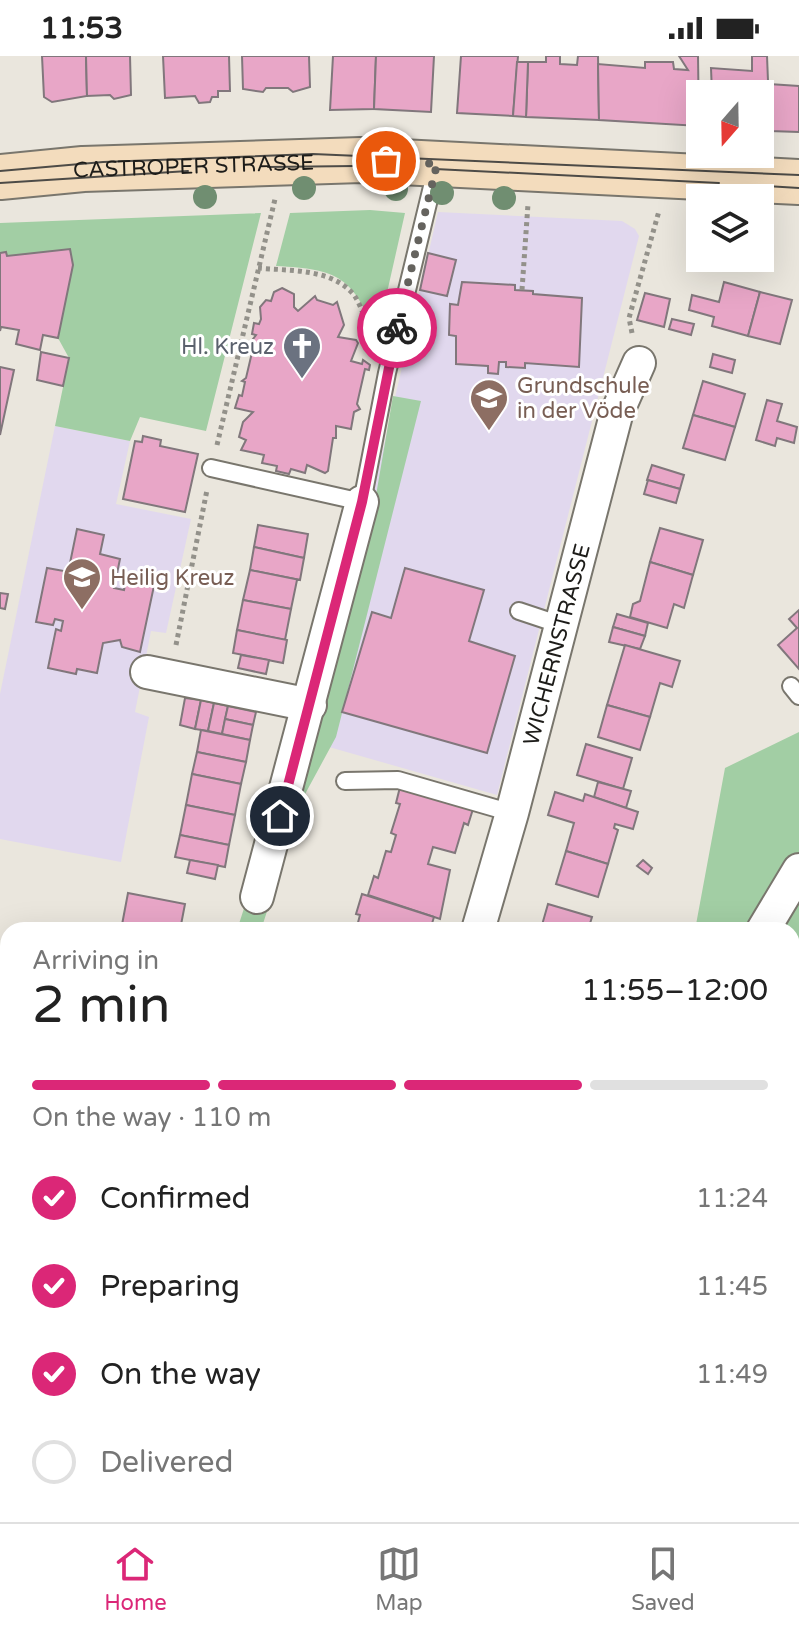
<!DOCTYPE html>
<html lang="en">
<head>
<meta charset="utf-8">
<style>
  :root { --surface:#fff; --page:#f6f6f6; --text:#222; --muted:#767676; --line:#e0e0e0; --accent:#db2777 }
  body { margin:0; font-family:"Varela Round",sans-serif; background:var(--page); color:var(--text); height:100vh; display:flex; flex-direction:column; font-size:30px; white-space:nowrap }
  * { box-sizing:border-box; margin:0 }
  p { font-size:26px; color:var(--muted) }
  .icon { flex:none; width:44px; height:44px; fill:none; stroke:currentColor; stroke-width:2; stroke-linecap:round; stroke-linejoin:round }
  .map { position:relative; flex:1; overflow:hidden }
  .sheet { position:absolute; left:0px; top:866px; width:800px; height:600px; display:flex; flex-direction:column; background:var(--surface); border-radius:24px 24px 0 0; box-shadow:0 8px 32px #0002 }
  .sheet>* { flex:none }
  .needle { width:52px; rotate:200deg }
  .buttons { position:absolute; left:686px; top:24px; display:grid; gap:16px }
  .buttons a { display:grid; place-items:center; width:88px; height:88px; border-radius:0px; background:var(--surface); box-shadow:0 8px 32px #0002; font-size:40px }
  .pin { position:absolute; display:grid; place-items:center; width:68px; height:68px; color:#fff; margin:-34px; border:4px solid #fff; border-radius:50%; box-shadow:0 2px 8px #0007 }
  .courier { position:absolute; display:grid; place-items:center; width:80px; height:80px; margin:-40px; border:6px solid #db2777; border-radius:50%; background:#fff; color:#222; box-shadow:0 2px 10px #0007 }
  .head em { font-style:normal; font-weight:600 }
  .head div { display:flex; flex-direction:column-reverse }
  .head { display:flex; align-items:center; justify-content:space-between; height:136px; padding:0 32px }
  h1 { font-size:52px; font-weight:600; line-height:60px }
  .bar { display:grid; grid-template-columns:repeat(4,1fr); gap:12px 8px; align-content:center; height:96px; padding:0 32px }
  .bar i { height:10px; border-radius:6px; background:var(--line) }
  .bar .on { background:var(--accent) }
  .bar p { grid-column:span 4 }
  ol { padding:0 32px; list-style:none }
  li { display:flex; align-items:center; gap:24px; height:88px }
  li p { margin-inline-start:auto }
  li .icon { padding:8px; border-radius:50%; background:var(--accent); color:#fff; stroke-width:4 }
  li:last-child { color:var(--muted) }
  li i { width:44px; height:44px; border:4px solid var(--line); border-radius:50% }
  .status { display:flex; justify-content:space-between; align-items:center; height:56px; padding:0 40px; background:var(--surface); direction:ltr }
  .status svg { height:22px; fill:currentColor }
  .tab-bar { display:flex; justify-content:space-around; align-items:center; height:112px; border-top:2px solid var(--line); background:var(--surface); font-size:22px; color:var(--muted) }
  .tab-bar a { display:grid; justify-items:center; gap:4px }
  .tab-bar .on { color:var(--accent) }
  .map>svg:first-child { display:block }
  .education { fill:#e1d8ee }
  .green { fill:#a2cea4 }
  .building { fill:#e8a6c7; stroke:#81777c; stroke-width:2 }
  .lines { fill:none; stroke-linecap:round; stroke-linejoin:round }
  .service-casing { stroke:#79766d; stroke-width:20 }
  .minor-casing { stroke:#79766d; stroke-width:36 }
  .secondary-casing { stroke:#79766d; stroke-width:48 }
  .motorway-casing { stroke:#96641f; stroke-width:48 }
  .path { stroke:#93918a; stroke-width:5; stroke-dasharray:4 4; stroke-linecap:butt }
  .service { stroke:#fff; stroke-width:16 }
  .minor { stroke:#fff; stroke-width:32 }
  .secondary { stroke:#f3dcbd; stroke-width:44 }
  .motorway { stroke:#d78b22; stroke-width:44 }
  .tram { stroke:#4d4b47; stroke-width:2 }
  .tree { fill:#708e71 }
  .done { stroke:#65635e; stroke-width:8; stroke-dasharray:0 14.4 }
  .route { stroke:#db2777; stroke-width:10 }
  .labels { text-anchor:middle; stroke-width:6; stroke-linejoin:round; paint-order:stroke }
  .street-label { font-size:22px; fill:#1d1c19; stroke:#fff }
  .worship-label { font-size:22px; fill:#5b616d; stroke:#fff; text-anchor:end }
  .education-label { font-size:22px; fill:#785e54; stroke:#fff; text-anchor:start }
</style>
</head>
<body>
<div class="status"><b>11:53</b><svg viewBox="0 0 49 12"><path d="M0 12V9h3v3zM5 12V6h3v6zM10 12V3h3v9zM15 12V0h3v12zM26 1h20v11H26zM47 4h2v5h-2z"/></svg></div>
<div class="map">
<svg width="799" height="1466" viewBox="0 0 799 1466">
  <rect width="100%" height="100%" fill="#eae6dd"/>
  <g class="education">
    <path d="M 438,156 L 622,165 L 635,173 L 639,180 L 497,739 L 315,687 Z"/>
    <path d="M 55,370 L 130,385 L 116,448 L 191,463 L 166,577 L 151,575 L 135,656 L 149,661 L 121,806 L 0,783 L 0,638 Z"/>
  </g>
  <g class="green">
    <path d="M 370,154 L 405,157 L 377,281 C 353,221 339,213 276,210 L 290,157 Z"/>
    <path d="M 261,157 L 206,375 L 140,361 L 130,385 L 55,370 L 69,302 L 58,282 L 73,209 L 70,193 L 7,200 L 6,196 L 0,197 L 0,167 Z"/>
    <path d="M 393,340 L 421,345 L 336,681 L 304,740 L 261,874 L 237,874 L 374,451 Z"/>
    <path d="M 799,676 L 799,1466 L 446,1466 L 450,1458 L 792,1458 L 792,874 L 695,874 L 725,712 Z"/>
    <path d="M 0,1264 L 8,1268 L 8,1389 L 0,1384 Z"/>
    <path d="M 124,1458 L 349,1458 L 362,1466 L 137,1466 Z"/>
  </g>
  <g class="building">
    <path d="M 42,0 L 86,0 L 87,40 L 52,46 L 44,41 Z"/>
    <path d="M 86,0 L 130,0 L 131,39 L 114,43 L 110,39 L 87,40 Z"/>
    <path d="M 163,0 L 229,0 L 230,35 L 218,35 L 218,41 L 212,41 L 210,46 L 199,47 L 195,40 L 165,42 Z"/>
    <path d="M 242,0 L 309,0 L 310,31 L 293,36 L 288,32 L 266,32 L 263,36 L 243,33 Z"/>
    <path d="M 333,0 L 376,0 L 374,53 L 330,54 Z"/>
    <path d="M 434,0 L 431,56 L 374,53 L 376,0 Z"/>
    <path d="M 461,0 L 518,0 L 513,60 L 457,57 Z"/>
    <path d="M 546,0 L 560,0 L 560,8 L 577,9 L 578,0 L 598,0 L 599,64 L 526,61 L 528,6 L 546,6 Z"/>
    <path d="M 679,0 L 698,0 L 699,70 L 599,64 L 598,8 L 645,12 L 645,6 L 673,6 L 674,13 L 688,14 Z"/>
    <path d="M 752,0 L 767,0 L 770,75 L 760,74 L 760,38 L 712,38 L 711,12 L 752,15 Z"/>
    <path d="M 517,6 L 528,6 L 526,61 L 513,60 Z"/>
    <path d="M 769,28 L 799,30 L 799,76 L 770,75 Z"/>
    <path d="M 70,193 L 73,209 L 58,282 L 43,279 L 40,294 L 16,288 L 19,274 L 1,271 L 0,275 L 0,197 L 6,196 L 7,200 Z"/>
    <path d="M 428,197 L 456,204 L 447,240 L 420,234 Z"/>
    <path d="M 462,226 L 515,229 L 515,234 L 533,235 L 533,238 L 582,242 L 579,311 L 525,307 L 525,312 L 506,311 L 506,306 L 499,306 L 498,318 L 488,317 L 488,310 L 456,308 L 456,280 L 449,279 L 450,248 L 458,249 Z"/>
    <path d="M 724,226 L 760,236 L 748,280 L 712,270 L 714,261 L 689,254 L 692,239 L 719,246 Z"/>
    <path d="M 282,232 L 294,238 L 294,251 L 298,255 L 315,240 L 317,244 L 333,249 L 337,246 L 344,269 L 338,281 L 356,284 L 358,287 L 351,305 L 362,308 L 363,304 L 370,309 L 369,314 L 365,313 L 357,348 L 360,353 L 354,356 L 351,373 L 336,370 L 336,382 L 333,382 L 328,415 L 325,417 L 307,409 L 305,417 L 291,413 L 289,418 L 276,415 L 277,410 L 262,407 L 264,399 L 241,394 L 246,384 L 239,381 L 243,366 L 253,356 L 235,352 L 239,339 L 242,340 L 245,326 L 242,325 L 246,322 L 254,288 L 250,287 L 256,279 L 252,278 L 254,267 L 259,268 L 261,263 L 260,251 L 266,244 L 271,245 L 274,236 Z"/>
    <path d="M 760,236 L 792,244 L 780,288 L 748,280 Z"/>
    <path d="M 645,237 L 670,243 L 664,271 L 637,264 Z"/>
    <path d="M 672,263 L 694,268 L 691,279 L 669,273 Z"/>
    <path d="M 41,296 L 69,302 L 63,330 L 37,324 Z"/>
    <path d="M 713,298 L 735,304 L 732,317 L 710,311 Z"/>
    <path d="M 0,311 L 14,314 L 0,379 Z"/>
    <path d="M 703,325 L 745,338 L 735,371 L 693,359 Z"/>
    <path d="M 767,344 L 782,348 L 777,365 L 797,371 L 794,387 L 777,382 L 775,390 L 756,384 Z"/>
    <path d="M 693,359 L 735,371 L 725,404 L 683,392 Z"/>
    <path d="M 143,380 L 161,384 L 160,390 L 198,398 L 185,456 L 123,443 L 135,385 L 142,386 Z"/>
    <path d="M 652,409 L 684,419 L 680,433 L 647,424 Z"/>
    <path d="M 648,424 L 680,433 L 676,447 L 644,438 Z"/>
    <path d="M 258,469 L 308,478 L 304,502 L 254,491 Z"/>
    <path d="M 660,472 L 703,484 L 693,519 L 650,506 Z"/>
    <path d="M 77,473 L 104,479 L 100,498 L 120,503 L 114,532 L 124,534 L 127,519 L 155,525 L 140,596 L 122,591 L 120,584 L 103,587 L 97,617 L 77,613 L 76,618 L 48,612 L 56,573 L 61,575 L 63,565 L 55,563 L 53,569 L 36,566 L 47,512 L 64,515 L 63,521 L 72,523 L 75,513 L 69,512 Z"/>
    <path d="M 254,491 L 304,502 L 300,524 L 250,514 Z"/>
    <path d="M 650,506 L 693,519 L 684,552 L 674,548 L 667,572 L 630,561 L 633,548 L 640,545 Z"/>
    <path d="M 405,512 L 484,534 L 469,585 L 515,600 L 487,697 L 342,656 L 372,556 L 391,562 Z"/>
    <path d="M 250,514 L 300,524 L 297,524 L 291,553 L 243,544 Z"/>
    <path d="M 0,537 L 8,538 L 5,553 L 0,552 Z"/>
    <path d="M 243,544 L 291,553 L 285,584 L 237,574 Z"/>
    <path d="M 799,554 L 799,613 L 778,589 L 797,572 L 789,563 Z"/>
    <path d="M 617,558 L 648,567 L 645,580 L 613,571 Z"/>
    <path d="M 613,571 L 645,580 L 640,593 L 609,586 Z"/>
    <path d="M 237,574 L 287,584 L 283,607 L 233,597 Z"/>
    <path d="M 625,589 L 680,605 L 672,631 L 660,627 L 650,661 L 607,649 Z"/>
    <path d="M 241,599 L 269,604 L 266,618 L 238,612 Z"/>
    <path d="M 185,642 L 201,644 L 195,673 L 180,669 Z"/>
    <path d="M 201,644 L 214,647 L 208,675 L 195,673 Z"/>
    <path d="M 214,647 L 228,650 L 222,678 L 208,675 Z"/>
    <path d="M 607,649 L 650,661 L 640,694 L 598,681 Z"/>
    <path d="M 228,650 L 256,656 L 253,669 L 225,663 Z"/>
    <path d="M 225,663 L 253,669 L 250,684 L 222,678 Z"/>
    <path d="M 201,674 L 250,684 L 246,706 L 197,696 Z"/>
    <path d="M 586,688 L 632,702 L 623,733 L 577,719 Z"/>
    <path d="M 197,696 L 246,706 L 241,728 L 192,718 Z"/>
    <path d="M 192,718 L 241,728 L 235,759 L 186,749 Z"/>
    <path d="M 598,726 L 631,735 L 626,752 L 594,741 Z"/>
    <path d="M 400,731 L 473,753 L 468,769 L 464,767 L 455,797 L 433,791 L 428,808 L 450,814 L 440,863 L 368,839 L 374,820 L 378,822 L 386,795 L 391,796 L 396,779 L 391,777 L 400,748 L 396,747 Z"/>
    <path d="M 555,736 L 583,745 L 585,738 L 638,756 L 633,773 L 615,768 L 614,772 L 618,774 L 608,808 L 566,795 L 574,767 L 548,759 Z"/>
    <path d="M 186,749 L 235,759 L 229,789 L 180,779 Z"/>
    <path d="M 180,779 L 229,789 L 225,811 L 175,801 Z"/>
    <path d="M 566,795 L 608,808 L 598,841 L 556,828 Z"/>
    <path d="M 190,804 L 218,809 L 215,823 L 187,817 Z"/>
    <path d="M 643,804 L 652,812 L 648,818 L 637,810 Z"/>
    <path d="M 128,837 L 185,848 L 180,874 L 121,874 Z"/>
    <path d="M 362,838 L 434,861 L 430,874 L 356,874 L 360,859 L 356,858 Z"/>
    <path d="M 548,848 L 592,861 L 588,874 L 559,874 L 542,869 Z"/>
    <path d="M 798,907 L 799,908 L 799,998 L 792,994 L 792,918 Z"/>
    <path d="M 0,953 L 8,954 L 8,986 L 0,984 Z"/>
    <path d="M 799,1059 L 799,1134 L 792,1130 L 792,1071 Z"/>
    <path d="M 792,1130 L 799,1134 L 799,1176 L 792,1188 Z"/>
    <path d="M 0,1145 L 8,1146 L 1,1188 L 0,1188 Z"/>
    <path d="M 661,1458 L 769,1458 L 765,1466 L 657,1466 Z"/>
  </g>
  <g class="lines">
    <g class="service-casing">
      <g id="service">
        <path d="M 211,412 L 362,446 L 387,317 L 437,110"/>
        <path d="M 519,555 L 561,569"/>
        <path d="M 791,630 L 799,640"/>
        <path d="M 345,725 L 398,724 L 512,757"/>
        <path d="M 0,1008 L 8,1009"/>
        <path d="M 0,1072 L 8,1033"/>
        <path d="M 616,1460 L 617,1458"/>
      </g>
    </g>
    <g class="minor-casing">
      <g id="minor">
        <path d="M 147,616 L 310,649"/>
        <path d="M 257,841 L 362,446"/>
        <path id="s1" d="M 478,874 L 512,757 L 616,359 L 639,307"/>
        <path d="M 763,874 L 799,814"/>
        <path d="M 0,1100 L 8,1102"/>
        <path d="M 792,1401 L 799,1402"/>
      </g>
    </g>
    <g class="secondary-casing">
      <g id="secondary">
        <path id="s2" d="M 0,121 L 83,113 L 361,104 L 799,126"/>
      </g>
    </g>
    <g class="motorway-casing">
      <g id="motorway">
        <path d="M 0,1426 L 8,1430"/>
        <path d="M 53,1458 L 66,1466"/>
      </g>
    </g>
    <g class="path">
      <path d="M 258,212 C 289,215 332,212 354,239 C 362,250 366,268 371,280"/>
      <path d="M 522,234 L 528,148"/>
      <path d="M 632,277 L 629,262 L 659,155"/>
      <path d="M 217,389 L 275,143"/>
      <path d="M 176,589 L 207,434"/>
      <path d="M 103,874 L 115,874"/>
      <path d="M 792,1037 L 798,1026"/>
      <path d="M 792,1271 L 799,1261"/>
      <path d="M 549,1466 L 549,1458"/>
    </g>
    <use href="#service" class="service"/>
    <use href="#minor" class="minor"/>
    <use href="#secondary" class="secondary"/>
    <use href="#motorway" class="motorway"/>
    <g class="tram">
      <path d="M 268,111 L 355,110"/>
      <path d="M 435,113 L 719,127"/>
      <path d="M 0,115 L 103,106 L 313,98 L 799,119"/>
      <path d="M 0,127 L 188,115"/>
      <path d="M 747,129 L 799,132"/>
    </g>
  </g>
  <g class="tree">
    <circle cx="304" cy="132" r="12"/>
    <circle cx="396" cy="133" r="12"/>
    <circle cx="442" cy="137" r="12"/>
    <circle cx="205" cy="141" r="12"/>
    <circle cx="504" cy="142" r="12"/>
  </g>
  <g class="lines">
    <path class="done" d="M 386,105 L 437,108 L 397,272"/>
    <path class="route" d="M 280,760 L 362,446 L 397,272"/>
  </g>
  <defs>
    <g id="church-pin" transform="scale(2)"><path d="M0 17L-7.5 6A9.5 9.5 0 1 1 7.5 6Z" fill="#6b7280" stroke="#fff"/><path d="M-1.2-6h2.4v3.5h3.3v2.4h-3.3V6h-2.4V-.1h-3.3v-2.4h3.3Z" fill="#fff"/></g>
    <g id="school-pin" transform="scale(2)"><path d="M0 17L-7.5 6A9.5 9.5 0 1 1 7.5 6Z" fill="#8d6e63" stroke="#fff"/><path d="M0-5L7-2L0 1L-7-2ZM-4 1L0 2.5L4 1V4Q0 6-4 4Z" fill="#fff"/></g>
  </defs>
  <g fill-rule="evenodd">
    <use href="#church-pin" x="302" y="290"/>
    <use href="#school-pin" x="489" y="342"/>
    <use href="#school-pin" x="82" y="521"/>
  </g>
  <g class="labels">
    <g class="street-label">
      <text dy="8" stroke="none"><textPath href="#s2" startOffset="194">CASTROPER STRASSE</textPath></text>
      <text dy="8" stroke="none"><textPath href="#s1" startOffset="296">WICHERNSTRASSE</textPath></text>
    </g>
    <g class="worship-label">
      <text x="274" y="298">Hl. Kreuz</text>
    </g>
    <g class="education-label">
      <text x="517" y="337">Grundschule<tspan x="517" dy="25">in der Vöde</tspan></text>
      <text x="110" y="529">Heilig Kreuz</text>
    </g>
  </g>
</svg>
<div class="buttons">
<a><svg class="needle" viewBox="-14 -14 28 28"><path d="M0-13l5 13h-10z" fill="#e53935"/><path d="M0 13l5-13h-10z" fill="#767676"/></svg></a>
<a><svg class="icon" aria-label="layers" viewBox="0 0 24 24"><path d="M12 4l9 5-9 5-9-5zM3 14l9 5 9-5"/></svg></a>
</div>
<div class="pin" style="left:386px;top:105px;background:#ea580c"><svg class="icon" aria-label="bag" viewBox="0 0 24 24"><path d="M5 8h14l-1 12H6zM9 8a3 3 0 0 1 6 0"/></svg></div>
<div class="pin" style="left:280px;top:760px;background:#1f2937"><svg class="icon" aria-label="home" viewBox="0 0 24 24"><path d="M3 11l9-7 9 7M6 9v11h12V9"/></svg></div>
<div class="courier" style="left:397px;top:272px"><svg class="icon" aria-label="bike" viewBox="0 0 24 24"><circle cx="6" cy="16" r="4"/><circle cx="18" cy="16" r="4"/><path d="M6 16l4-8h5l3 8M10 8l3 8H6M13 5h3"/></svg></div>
<section class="sheet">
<div class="head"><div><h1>2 min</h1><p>Arriving in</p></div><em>11:55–12:00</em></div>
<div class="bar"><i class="on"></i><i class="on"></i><i class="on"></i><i></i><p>On the way · 110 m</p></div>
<ol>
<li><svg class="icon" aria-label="check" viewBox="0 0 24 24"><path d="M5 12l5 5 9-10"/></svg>Confirmed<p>11:24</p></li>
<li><svg class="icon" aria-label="check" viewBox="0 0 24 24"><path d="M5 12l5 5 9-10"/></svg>Preparing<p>11:45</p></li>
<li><svg class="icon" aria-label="check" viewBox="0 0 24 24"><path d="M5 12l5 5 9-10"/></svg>On the way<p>11:49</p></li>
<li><i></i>Delivered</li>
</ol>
</section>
</div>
<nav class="tab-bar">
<a class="on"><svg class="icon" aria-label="home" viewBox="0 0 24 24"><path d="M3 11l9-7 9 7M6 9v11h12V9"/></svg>Home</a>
<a><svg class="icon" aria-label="map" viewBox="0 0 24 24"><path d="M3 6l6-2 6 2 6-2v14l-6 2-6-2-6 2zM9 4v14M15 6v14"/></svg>Map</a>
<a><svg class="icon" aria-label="saved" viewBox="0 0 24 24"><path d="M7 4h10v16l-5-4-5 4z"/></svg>Saved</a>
</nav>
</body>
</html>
